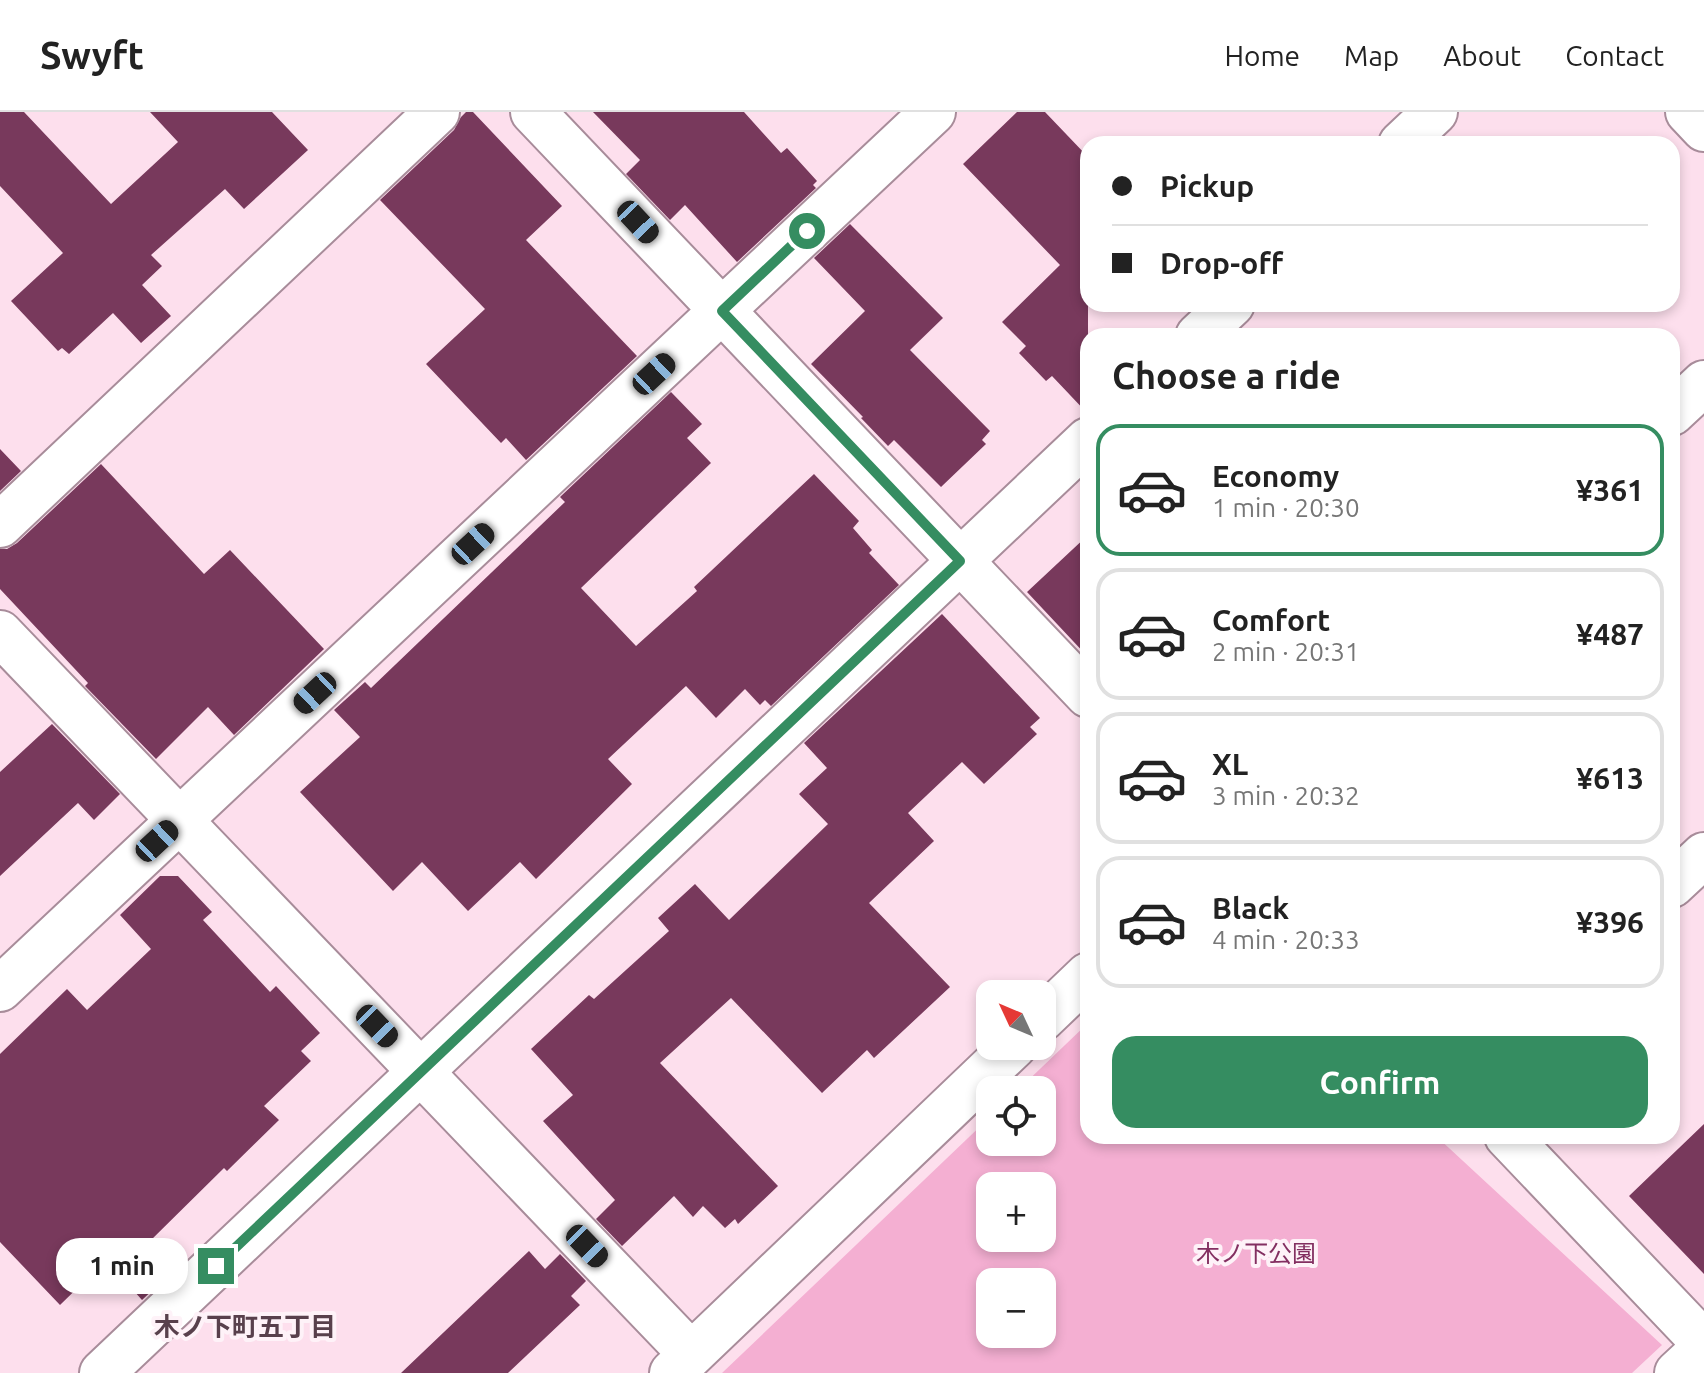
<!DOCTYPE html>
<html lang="en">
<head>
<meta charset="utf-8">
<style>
  body { margin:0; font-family:Ubuntu,"Noto Sans JP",sans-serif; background:#f6f6f6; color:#222; height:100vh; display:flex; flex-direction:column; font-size:30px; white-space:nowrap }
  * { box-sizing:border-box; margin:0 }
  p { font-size:26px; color:#767676 }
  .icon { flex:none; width:44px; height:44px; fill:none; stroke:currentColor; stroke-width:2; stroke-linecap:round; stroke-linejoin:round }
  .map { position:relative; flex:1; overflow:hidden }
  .side { position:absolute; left:1080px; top:216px; width:600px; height:816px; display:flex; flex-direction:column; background:#fff; border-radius:24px; box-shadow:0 4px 12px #0003 }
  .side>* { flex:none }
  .guide { position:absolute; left:1080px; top:24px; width:600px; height:176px; border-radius:24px; box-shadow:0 4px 12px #0003; display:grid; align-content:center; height:176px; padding:0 32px; background:#fff }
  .needle { width:52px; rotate:314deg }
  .fabs { position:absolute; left:976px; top:868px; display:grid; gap:16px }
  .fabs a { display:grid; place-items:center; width:80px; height:80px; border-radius:16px; background:#fff; box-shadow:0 4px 12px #0003; font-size:40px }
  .end { position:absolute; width:36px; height:36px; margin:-18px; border:10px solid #358d61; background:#fff; box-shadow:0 0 0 4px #fff }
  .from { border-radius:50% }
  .bubble { position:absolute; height:56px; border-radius:24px; background:#fff; box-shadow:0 4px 12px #0003; font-size:26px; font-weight:600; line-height:56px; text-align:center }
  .car { position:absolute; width:24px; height:48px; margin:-24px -12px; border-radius:10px; box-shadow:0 0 6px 2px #0007; background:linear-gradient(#222 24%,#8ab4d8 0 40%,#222 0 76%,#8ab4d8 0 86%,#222 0) }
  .guide b { display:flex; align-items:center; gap:28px; height:76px; font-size:30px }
  .guide b+b { border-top:2px solid #e0e0e0 }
  .guide i { width:20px; height:20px; background:#222 }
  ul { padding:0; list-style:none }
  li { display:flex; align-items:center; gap:24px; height:132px; margin:0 16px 12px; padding:0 16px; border:4px solid #e0e0e0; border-radius:24px }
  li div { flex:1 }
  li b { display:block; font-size:30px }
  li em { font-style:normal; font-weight:600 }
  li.on { border-color:#358d61 }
  li>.icon { width:72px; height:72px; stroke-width:1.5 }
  h2 { padding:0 32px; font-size:36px; line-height:96px }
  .cta { display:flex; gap:16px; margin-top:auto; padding:16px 32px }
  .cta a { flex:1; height:92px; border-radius:24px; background:#358d61; color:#fff; font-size:32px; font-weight:600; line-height:92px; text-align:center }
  header { display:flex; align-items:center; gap:48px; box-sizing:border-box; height:112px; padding:0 40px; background:#fff; border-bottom:2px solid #e0e0e0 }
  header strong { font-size:38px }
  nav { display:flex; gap:44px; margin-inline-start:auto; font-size:28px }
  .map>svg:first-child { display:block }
  .green { fill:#f4afd2; fill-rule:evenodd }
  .building { fill:#78395c }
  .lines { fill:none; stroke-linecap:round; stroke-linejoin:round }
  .minor-casing { stroke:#a88c9a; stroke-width:48 }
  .trunk-casing { stroke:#a88c9a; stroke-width:48 }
  .minor { stroke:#fff; stroke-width:44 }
  .trunk { stroke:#fff; stroke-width:44 }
  .route { stroke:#358d61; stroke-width:10 }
  .labels { text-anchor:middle; stroke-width:8; stroke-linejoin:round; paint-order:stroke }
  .park-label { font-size:24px; fill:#832f61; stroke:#fef2f8 }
  .neighbourhood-label { font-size:26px; font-weight:bold; fill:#58404c; stroke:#fef2f8 }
</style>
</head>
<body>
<header>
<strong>Swyft</strong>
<nav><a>Home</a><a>Map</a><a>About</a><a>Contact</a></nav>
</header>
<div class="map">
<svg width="1704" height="1261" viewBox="0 0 1704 1261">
  <rect width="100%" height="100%" fill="#fddfed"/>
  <path class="green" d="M 1088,911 L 1088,1024 L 1436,1024 L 1662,1233 L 1632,1261 L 722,1261 L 990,1005 L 990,1030 L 1042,1030 L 1042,978 L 1018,978 ZM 990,1074 L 1042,1074 L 1042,1126 L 990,1126 ZM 990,1170 L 1042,1170 L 1042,1222 L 990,1222 Z"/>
  <path class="building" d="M 0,0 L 24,0 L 111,92 L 178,30 L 150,0 L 272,0 L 308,38 L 244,97 L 225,77 L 151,143 L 162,154 L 142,173 L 171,204 L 141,231 L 113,201 L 69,242 L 62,236 L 58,239 L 11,189 L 63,141 L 0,74 Z
    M 466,0 L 473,0 L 562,94 L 526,128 L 637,244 L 526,348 L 506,326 L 501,331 L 426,252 L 485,197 L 380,88 L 454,18 L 461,5 Z
    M 593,0 L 744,0 L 781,41 L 787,36 L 817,69 L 813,73 L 816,76 L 737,150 L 685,93 L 670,108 L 626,62 L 640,48 Z
    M 1017,0 L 1045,0 L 1088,45 L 1088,302 L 1052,264 L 1046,269 L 1019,241 L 1026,234 L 1002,210 L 1060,153 L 963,52 Z
    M 850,112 L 943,206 L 910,238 L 990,319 L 982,328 L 986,332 L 941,375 L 894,328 L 888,334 L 861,306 L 863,305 L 811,252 L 865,199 L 814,146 Z
    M 671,280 L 702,312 L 687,326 L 711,351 L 581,476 L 636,534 L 697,479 L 694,475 L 814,362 L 859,409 L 853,416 L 872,438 L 869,441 L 899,473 L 771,594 L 765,588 L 760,593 L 745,577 L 716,606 L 686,574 L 608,647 L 632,672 L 536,767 L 520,750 L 468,799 L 422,750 L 393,779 L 300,680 L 360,625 L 334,598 L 365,570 L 371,576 L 565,390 L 560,385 Z
    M 0,337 L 21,359 L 0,379 Z
    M 101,352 L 204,462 L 230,438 L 324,537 L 234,623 L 208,595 L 156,647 L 85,574 L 88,571 L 0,477 L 0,437 L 7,437 L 17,431 Z
    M 1088,423 L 1088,545 L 1027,480 Z
    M 942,502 L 1040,606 L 1030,615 L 1037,622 L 984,672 L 962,650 L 908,701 L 934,729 L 869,791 L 950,875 L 874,946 L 867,938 L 822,981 L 731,886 L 660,951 L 778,1074 L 738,1112 L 735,1107 L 725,1116 L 703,1094 L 693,1105 L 674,1084 L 622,1134 L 596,1107 L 615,1088 L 543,1009 L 573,983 L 531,937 L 589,883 L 594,887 L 669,819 L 658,806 L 695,772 L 729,808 L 828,712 L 799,682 L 827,656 L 804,631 Z
    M 52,612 L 120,682 L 94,708 L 78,691 L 0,764 L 0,660 Z
    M 160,764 L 178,764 L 212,800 L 203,808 L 270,880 L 276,874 L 320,921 L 301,939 L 311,949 L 264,994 L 279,1008 L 227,1059 L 224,1056 L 148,1131 L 173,1159 L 142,1188 L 111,1153 L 104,1160 L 99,1155 L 60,1193 L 0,1130 L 0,942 L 67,877 L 87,898 L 151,837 L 120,803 Z
    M 1704,1012 L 1704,1162 L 1629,1084 Z
    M 529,1139 L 545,1157 L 560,1142 L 586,1169 L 571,1184 L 580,1193 L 508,1261 L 401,1261 Z"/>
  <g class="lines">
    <g class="minor-casing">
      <path id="minor" d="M 533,0 L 1088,583
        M 1401,32 L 1435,0
        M 1198,224 L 1232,192
        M 1672,301 L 1704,271
        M 0,413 L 437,0
        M 0,521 L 691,1242
        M 1672,773 L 1704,743
        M 0,877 L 933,0
        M 1042,907 L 1088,863
        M 1507,1024 L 1704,1231
        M 102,1261 L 1088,328
        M 672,1261 L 1014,934
        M 1677,1261 L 1704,1236"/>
    </g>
    <g class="trunk-casing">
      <path id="trunk" d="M 1688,0 L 1704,17"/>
    </g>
    <use href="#minor" class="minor"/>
    <use href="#trunk" class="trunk"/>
  </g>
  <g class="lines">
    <path class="route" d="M 216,1154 L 960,449 L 722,199 L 807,119"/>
  </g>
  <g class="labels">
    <g class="park-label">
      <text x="1256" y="1150">木ノ下公園</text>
    </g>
    <g class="neighbourhood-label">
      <text x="245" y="1224">木ノ下町五丁目</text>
    </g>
  </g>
</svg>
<div class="fabs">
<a><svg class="needle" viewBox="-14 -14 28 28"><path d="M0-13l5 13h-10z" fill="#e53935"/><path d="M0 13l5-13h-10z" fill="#767676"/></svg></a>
<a><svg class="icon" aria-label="locate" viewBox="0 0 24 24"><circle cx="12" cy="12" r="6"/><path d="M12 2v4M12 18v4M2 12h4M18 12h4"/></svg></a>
<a>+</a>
<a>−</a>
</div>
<i class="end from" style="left:807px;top:119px"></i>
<i class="end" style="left:216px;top:1154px"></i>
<div class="bubble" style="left:56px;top:1126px;width:132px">1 min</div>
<i class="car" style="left:638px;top:110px;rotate:137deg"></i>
<i class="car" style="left:654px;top:262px;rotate:47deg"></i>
<i class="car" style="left:473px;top:432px;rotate:47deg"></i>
<i class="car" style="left:315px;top:581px;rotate:227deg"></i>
<i class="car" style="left:157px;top:729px;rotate:47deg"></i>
<i class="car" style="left:377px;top:914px;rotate:136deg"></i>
<i class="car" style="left:587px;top:1134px;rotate:136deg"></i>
<div class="guide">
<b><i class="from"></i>Pickup</b>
<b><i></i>Drop-off</b>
</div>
<section class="side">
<h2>Choose a ride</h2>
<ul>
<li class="on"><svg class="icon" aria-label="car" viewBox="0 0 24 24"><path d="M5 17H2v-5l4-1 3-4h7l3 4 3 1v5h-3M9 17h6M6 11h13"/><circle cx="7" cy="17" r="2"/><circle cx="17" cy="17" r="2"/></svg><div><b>Economy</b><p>1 min · 20:30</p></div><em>¥361</em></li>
<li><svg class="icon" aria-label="car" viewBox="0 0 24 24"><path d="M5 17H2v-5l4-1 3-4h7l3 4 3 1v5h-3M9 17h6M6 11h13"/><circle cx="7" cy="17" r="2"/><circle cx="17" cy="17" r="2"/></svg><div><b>Comfort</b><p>2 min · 20:31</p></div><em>¥487</em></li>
<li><svg class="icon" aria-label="car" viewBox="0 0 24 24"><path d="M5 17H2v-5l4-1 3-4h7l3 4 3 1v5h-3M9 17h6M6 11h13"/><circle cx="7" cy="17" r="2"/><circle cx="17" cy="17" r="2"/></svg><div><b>XL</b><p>3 min · 20:32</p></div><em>¥613</em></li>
<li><svg class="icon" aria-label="car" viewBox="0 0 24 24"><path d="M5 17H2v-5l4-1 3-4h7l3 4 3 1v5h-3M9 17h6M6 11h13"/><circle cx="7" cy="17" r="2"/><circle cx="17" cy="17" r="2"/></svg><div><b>Black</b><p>4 min · 20:33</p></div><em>¥396</em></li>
</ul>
<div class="cta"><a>Confirm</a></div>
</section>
</div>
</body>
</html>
